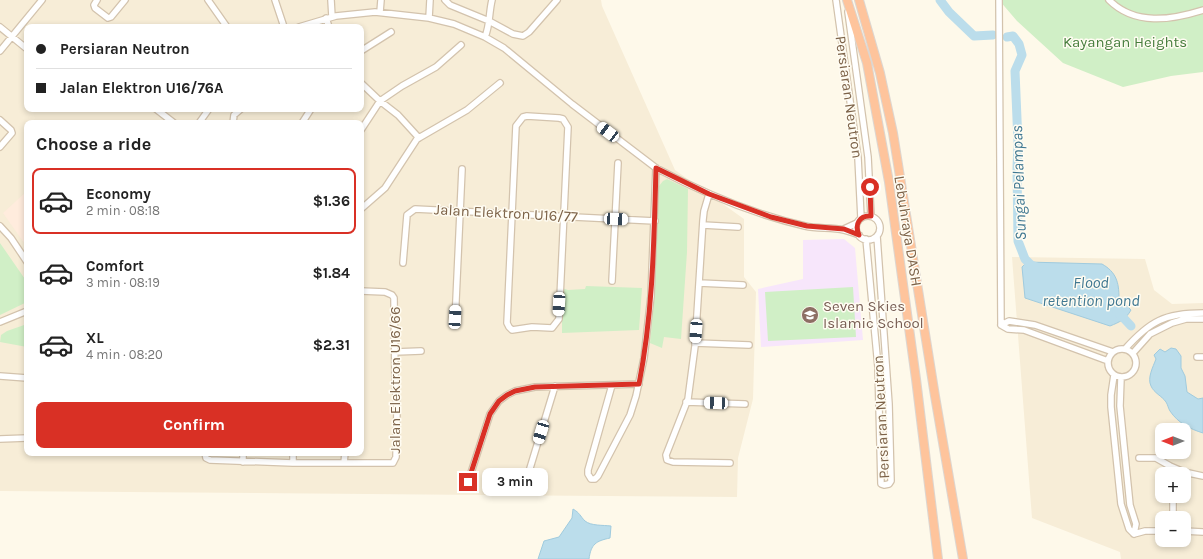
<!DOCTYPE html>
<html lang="en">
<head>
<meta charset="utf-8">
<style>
  body { margin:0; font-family:Karla,sans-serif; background:#f6f6f6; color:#222; height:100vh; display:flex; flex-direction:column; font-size:15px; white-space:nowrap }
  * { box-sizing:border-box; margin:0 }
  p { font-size:13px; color:#767676 }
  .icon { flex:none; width:22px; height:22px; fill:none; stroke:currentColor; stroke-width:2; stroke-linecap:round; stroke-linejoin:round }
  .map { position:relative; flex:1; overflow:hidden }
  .panel { position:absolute; left:24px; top:120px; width:340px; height:336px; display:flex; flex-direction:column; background:#fff; border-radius:8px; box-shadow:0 2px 6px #0003 }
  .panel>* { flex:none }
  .top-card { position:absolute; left:24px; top:24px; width:340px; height:88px; border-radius:8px; box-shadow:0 2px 6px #0003; display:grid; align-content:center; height:88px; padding:0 12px; background:#fff }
  .needle { width:26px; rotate:270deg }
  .tools { position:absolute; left:1155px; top:423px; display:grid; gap:8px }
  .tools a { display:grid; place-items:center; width:36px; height:36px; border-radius:8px; background:#fff; box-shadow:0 2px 6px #0003; font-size:20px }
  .end { position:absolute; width:18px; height:18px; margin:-9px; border:5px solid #d93025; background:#fff; box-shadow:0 0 0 2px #fff }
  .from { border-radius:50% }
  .bubble { position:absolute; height:28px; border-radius:8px; background:#fff; box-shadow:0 2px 6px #0003; font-size:13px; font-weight:700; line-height:28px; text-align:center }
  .car { position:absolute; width:12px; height:24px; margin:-12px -6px; border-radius:5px; box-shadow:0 0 3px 1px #0007; background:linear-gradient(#fff 24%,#345 0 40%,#fff 0 76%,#345 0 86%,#fff 0) }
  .top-card b { display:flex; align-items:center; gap:14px; height:38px; font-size:15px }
  .top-card b+b { border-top:1px solid #e0e0e0 }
  .top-card i { width:10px; height:10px; background:#222 }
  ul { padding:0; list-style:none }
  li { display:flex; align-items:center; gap:12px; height:66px; margin:0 8px 6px; padding:0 4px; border:2px solid transparent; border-radius:8px }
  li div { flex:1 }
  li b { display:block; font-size:15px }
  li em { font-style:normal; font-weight:700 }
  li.on { border-color:#d93025 }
  li>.icon { width:36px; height:36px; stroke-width:1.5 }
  h2 { padding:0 12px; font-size:18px; line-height:48px }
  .cta { display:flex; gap:8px; margin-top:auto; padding:8px 12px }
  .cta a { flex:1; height:46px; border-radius:8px; background:#d93025; color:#fff; font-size:16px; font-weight:700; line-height:46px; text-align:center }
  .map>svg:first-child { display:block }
  .residential { fill:#f7edd7; fill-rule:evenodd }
  .commercial { fill:#ffecdd }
  .education { fill:#f7e6fb }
  .green { fill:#d0efc6 }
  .water { fill:#bbddeb; stroke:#a0cbde }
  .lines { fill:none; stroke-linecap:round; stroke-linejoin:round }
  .river { stroke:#bbddeb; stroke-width:9 }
  .minor-casing { stroke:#d3c3ad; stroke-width:8 }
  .highway-casing { stroke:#ddd6d0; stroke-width:10 }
  .minor { stroke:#fff; stroke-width:5.5 }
  .highway { stroke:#fec49c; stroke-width:8 }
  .route { stroke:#d93025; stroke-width:5 }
  .labels { text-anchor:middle; stroke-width:3; stroke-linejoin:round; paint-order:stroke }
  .park-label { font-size:15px; fill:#477e3d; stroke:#fffcf2 }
  .street-label { font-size:15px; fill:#7d6349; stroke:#fffcf2 }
  .education-label { font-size:15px; fill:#785e54; stroke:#fffcf2; text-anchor:start }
  .water-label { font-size:16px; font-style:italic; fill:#407892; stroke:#fffcf2 }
</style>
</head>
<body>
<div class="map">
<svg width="1203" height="559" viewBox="0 0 1203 559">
  <rect width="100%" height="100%" fill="#fef9ea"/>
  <path class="residential" d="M 0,0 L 601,0 L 602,6 L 675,170 L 744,219 L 744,277 L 756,292 L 753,399 L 738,458 L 737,497 L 0,491 ZM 27,27 L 361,27 L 361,109 L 27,109 ZM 27,123 L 361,123 L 361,453 L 27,453 Z
    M 1012,257 L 1145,259 L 1154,290 L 1172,304 L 1203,303 L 1203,559 L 1121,559 L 1120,552 L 1032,518 ZM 1162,430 L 1184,430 L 1184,452 L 1162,452 ZM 1162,474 L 1184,474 L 1184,496 L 1162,496 ZM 1162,518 L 1184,518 L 1184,540 L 1162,540 Z"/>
  <path class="commercial" d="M 27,191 L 27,247 L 3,213 Z"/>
  <path class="education" d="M 844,239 L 855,248 L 863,340 L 761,347 L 758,289 L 803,279 L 803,240 Z"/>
  <path class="green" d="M 999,0 L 1203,0 L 1203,72 L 1171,76 L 1123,87 L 1063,63 L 1017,21 Z
    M 667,179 L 688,189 L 687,252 L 681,339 L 664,337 L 662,348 L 650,343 L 654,304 L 659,186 L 663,181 Z
    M 0,243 L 27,282 L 27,302 L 0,315 Z
    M 586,286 L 642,288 L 639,330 L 562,333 L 562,288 L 568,290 L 585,289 Z
    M 853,287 L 856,337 L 768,341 L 765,292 Z
    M 27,324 L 27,347 L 0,342 L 1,335 L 7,331 Z"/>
  <path class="water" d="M 1027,262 L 1102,264 C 1116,272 1119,282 1119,298 L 1131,310 C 1126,319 1120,322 1110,326 L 1025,298 L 1022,267 Z
    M 1171,348 L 1176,349 L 1181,356 L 1181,368 L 1185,376 L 1187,392 L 1198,399 L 1203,398 L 1203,433 C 1190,429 1178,423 1170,411 C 1168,408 1168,405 1166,402 C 1162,396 1154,393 1151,386 C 1147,378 1153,367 1156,359 L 1154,355 L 1160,349 L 1165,352 Z
    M 573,509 C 580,513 580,516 585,521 C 591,526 603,525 611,526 L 610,538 C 596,541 591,544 589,559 L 538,559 L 544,541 L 559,537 L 572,518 Z"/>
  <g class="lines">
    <path class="river" d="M 940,0 L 949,12 L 974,36 L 993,35
      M 1007,37 L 1013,36 L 1019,44 L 1022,55 L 1015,71 L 1018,143 L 1017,168 L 1018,241 L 1025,259 L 1031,265 L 1039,268
      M 1117,311 L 1131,326"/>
    <g class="minor-casing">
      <path id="minor" d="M 97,0 L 94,5 L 95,8 L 108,18 L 111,17 L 125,0
        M 208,0 L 227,27
        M 275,0 L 284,27
        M 331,0 L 332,17
        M 445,0 L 450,5 L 489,21 L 513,34 L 523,36 L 529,32 L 557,0
        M 836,0 L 858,158 L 861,218
        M 999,0 L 1001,325
        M 1109,0 C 1135,26 1171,20 1203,10
        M 380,12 L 381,0
        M 848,12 L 868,157 L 871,216
        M 326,18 L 329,27
        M 429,18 L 430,0
        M 0,27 L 27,49
        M 299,27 L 336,16 L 375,12 L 429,18 L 454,24 L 485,37 L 504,48 L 572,104 L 656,168 C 703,193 753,214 805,226 C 817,229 831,227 844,230 C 849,231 854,233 859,235
        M 485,37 C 490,25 489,12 492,0
        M 0,51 L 42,0
        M 361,51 L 391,32
        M 361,83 L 380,101 L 398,115 L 419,138
        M 156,109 L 174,123
        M 527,116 L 559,118 L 563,119 L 568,127 L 559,319 L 552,328 L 532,327 L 512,330 L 509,327 L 507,323 L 516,126 L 523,117 Z
        M 0,120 L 11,130 L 12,133 L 0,147
        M 199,123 L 209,109
        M 233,123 L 234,115 L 241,109
        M 302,123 L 311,109
        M 361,130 L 380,101 L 402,86 L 436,67 L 461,45
        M 709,194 L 704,211 L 703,220 L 695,346 L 688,399 L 666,455 L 667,460 L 673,462 L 730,463
        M 361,209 L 385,188 L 417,139 L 467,110 L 500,83
        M856 228a12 12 0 1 1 24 0a12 12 0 1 1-24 0Z
        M 703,225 L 738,227
        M 0,226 L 11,238 L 27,262
        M 844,229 L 857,223
        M 866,239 L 878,367 L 881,484 L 884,485 L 889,484 L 891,481 L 889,404 L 877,236
        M 403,263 L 407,215 L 415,209 L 655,221
        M 612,281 L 618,163
        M 699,283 L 743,285
        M 0,322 L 27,311
        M 455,322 L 462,169
        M 1001,325 L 1009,321 L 1035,325 L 1113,352
        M 1001,325 L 1008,329 L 1024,330 L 1108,361
        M 695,343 L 749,345
        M1108 363a14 14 0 1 1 28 0a14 14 0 1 1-28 0Z
        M 1125,349 C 1150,321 1165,313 1203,313
        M 395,352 L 421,351
        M 1133,353 L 1150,334 L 1172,323 L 1186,319 L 1203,319
        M 1197,357 L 1203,357
        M 1114,375 L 1111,395 L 1111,407 L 1121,504 L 1129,529 L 1134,534
        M 0,376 L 27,378
        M 1121,378 L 1120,406 L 1130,505 L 1136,524 L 1134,534
        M 612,385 L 588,470 L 588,474 L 591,479 L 595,479 L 598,476 L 630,415 L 636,396 L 644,358 L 651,296 L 656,168
        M 686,402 L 745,404
        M 0,439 L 27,438
        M 205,453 L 206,458 L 210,460 L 293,463 L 393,463 L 396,457 L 397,409 L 395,379 L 394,298 L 392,295 L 385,292 L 361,291
        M 1139,458 L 1156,458 L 1170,466 L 1184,472 L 1203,476
        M 243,462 L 243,453
        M 293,463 L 293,453
        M 344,463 L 345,453
        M 527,478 L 555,386
        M 468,482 L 490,414 L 499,401 L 507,395 L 515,391 L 535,387 L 639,384
        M 1173,496 L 1173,515
        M 1184,531 L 1203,532
        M 1134,534 L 1145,531 L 1162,531"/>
    </g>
    <g class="highway-casing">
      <path id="highway" d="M 847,0 L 867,63 L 889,182 L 916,379 L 938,559
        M 859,0 L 880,73 L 893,133 L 935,396 L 963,559"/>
    </g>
    <use href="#minor" class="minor"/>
    <use href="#highway" class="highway"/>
  </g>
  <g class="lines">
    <path class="route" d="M 468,482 L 490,414 L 499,401 L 507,395 L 515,391 L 535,387 L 639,384 C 653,313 654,240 656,168 L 709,194 L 771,217 L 807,226 L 844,229 L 859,235 C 854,224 860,215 871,216 L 870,187"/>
  </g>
  <defs>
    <g id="school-disc" transform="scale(0.9)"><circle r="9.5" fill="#8d6e63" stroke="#fffcf2"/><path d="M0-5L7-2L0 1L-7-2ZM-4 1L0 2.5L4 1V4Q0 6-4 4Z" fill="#fff"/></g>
  </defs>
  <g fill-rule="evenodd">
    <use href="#school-disc" x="810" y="315"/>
  </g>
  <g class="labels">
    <g class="park-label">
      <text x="1125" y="47">Kayangan Heights</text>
    </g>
    <g class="street-label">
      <text transform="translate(849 97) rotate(82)" y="5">Persiaran Neutron</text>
      <text transform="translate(506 213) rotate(3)" y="5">Jalan Elektron U16/77</text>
      <text transform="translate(908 231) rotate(81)" y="5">Lebuhraya DASH</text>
      <text transform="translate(395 380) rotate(-90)" y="5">Jalan Elektron U16/66</text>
      <text transform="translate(881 417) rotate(-93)" y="5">Persiaran Neutron</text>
    </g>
    <g class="education-label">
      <text x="823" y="311">Seven Skies<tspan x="823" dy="17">Islamic School</tspan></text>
    </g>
    <g class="water-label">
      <text transform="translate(1018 183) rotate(-92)" y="6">Sungai Pelampas</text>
      <text x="1091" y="288">Flood<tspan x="1091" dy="18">retention pond</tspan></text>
    </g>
  </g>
</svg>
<div class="tools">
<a><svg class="needle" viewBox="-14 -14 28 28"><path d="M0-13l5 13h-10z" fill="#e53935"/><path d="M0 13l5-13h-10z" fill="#767676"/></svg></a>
<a>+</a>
<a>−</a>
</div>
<i class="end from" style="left:870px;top:187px"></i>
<i class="end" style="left:468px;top:482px"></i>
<div class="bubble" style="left:482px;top:468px;width:66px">3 min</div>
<i class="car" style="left:608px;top:132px;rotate:307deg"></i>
<i class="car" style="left:616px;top:219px;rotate:93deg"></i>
<i class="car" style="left:559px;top:304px;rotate:183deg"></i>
<i class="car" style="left:455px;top:317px;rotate:3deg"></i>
<i class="car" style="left:696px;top:331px;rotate:184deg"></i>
<i class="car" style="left:716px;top:403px;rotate:272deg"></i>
<i class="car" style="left:541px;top:432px;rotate:197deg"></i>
<div class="top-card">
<b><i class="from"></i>Persiaran Neutron</b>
<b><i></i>Jalan Elektron U16/76A</b>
</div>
<section class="panel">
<h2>Choose a ride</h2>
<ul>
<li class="on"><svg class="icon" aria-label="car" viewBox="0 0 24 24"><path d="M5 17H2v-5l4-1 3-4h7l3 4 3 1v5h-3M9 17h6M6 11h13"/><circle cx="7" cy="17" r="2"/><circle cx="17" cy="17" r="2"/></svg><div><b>Economy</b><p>2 min · 08:18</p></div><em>$1.36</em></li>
<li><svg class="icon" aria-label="car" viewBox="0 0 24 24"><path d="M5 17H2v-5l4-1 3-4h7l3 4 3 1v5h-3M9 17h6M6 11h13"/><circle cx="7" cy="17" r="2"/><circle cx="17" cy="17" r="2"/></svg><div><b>Comfort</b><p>3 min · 08:19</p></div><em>$1.84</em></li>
<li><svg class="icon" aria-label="car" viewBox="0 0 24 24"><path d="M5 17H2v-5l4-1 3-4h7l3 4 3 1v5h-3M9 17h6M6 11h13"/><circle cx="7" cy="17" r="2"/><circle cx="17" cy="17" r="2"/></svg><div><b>XL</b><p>4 min · 08:20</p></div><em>$2.31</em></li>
</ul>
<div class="cta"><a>Confirm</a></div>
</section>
</div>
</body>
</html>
